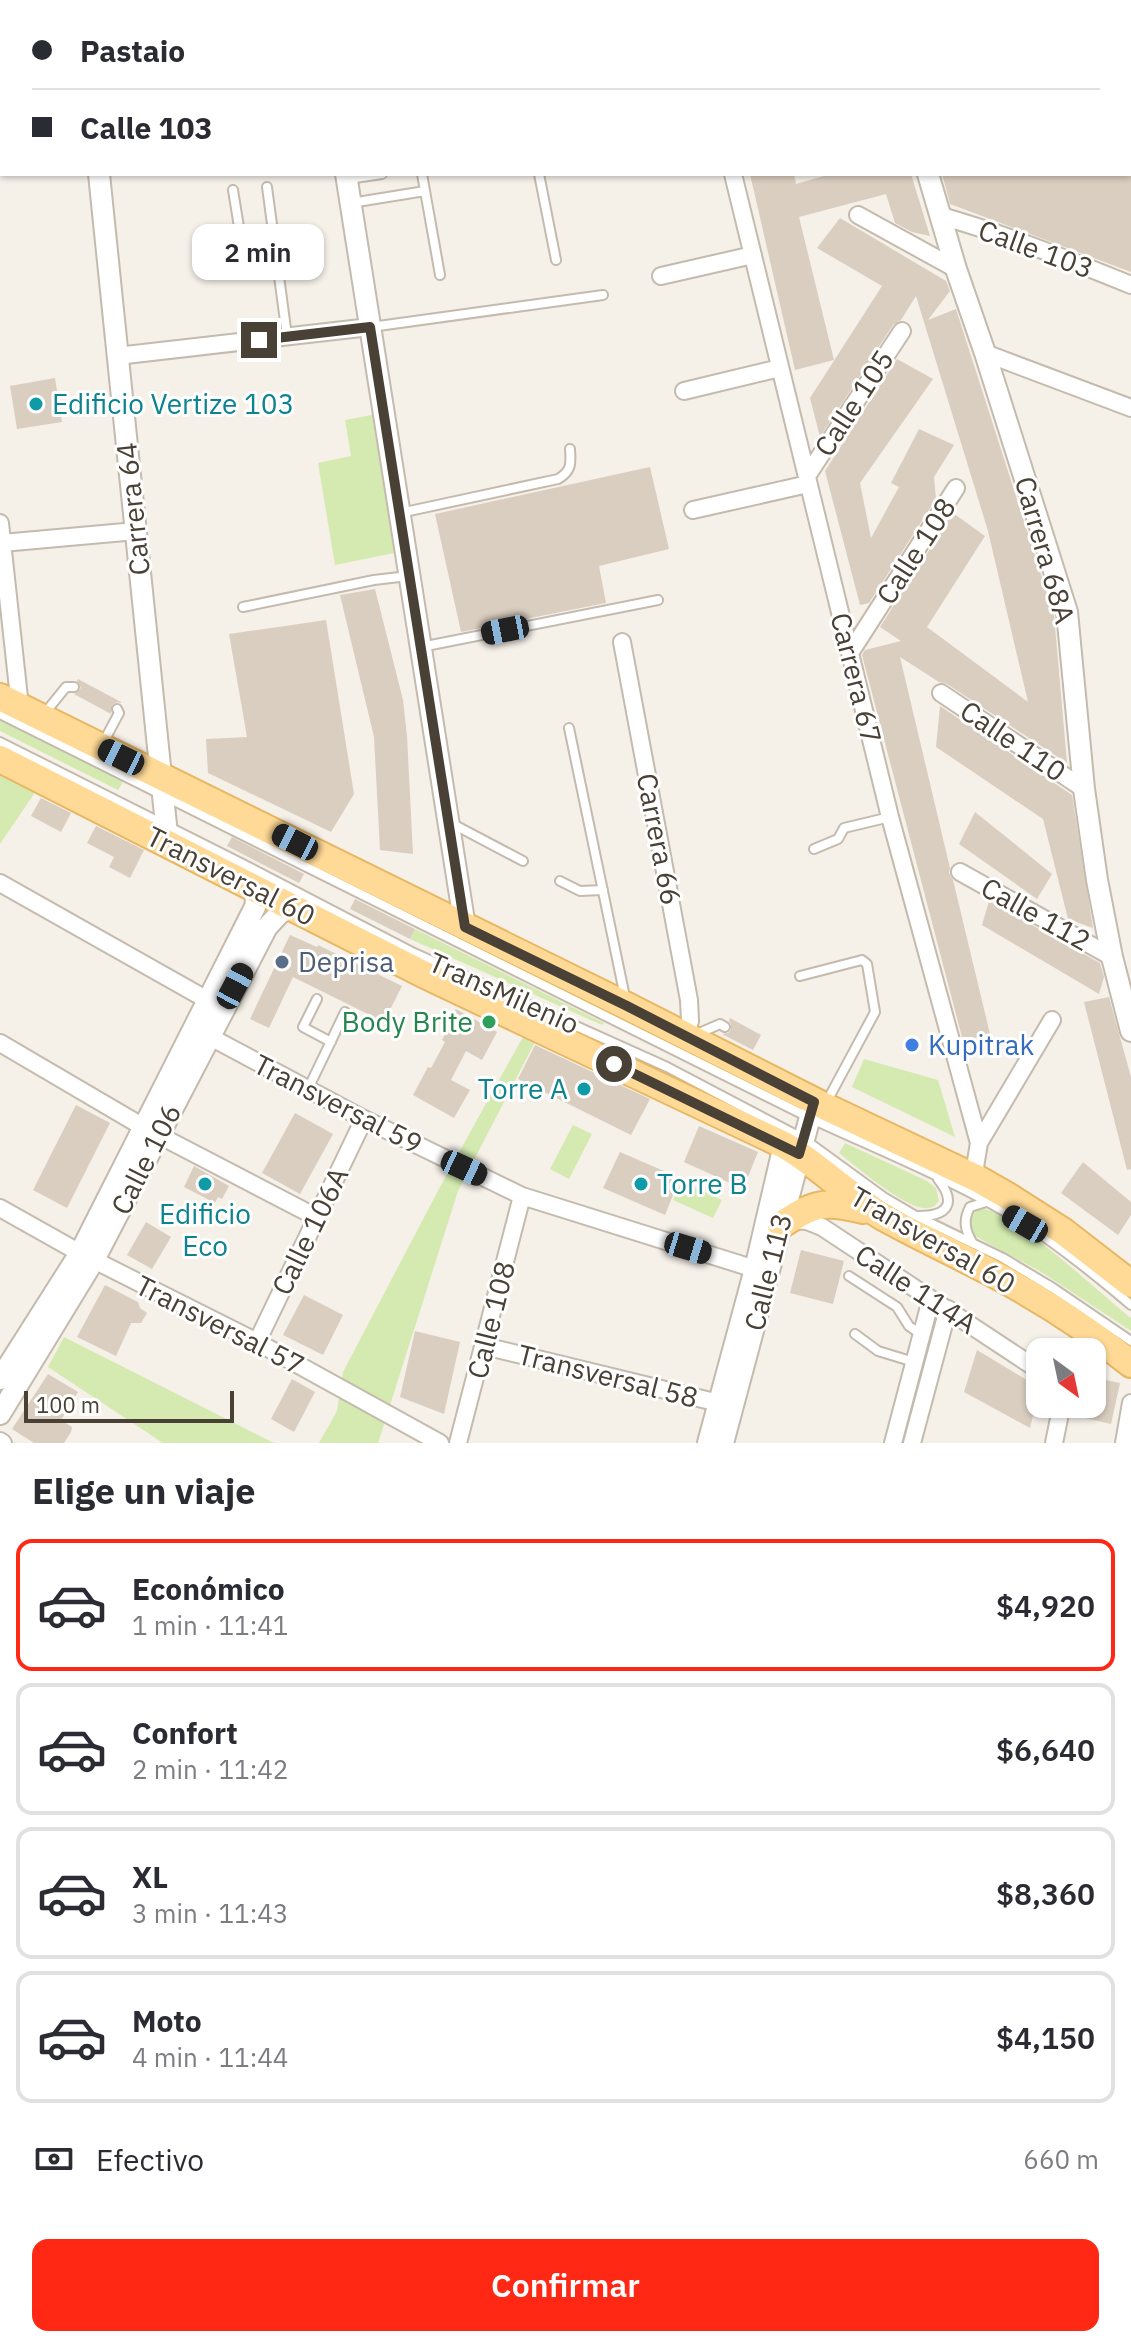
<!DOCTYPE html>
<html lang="es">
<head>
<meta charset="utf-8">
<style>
  body { margin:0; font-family:"IBM Plex Sans",sans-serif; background:#f7f7f7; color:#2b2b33; height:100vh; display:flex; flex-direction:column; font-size:30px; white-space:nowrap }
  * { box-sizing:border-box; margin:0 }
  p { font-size:26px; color:#7c7c81 }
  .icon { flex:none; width:44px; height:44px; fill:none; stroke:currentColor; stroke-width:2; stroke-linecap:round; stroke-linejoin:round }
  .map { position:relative; height:1443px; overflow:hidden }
  .sheet { display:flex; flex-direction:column; background:#fff; flex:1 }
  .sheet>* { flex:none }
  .banner { position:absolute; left:0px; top:0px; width:1132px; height:176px; box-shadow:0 2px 6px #0004; display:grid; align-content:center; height:176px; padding:0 32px; background:#fff }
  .needle { width:52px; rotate:147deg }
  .controls { position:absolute; left:1026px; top:1338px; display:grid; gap:16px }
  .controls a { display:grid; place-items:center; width:80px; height:80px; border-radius:16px; background:#fff; box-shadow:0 2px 6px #0004; font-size:40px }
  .scale { position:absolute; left:24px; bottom:20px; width:210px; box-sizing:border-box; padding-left:8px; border:4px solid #494036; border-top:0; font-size:22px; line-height:28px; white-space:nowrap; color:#494036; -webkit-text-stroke:6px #fff; paint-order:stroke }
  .end { position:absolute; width:36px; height:36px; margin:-18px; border:10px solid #494036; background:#fff; box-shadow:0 0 0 4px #fff }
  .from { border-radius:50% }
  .bubble { position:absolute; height:56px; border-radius:16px; background:#fff; box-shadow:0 2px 6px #0004; font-size:26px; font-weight:600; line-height:56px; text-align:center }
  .car { position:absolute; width:24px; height:48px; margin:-24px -12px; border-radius:10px; box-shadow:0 0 6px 2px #0007; background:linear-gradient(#222 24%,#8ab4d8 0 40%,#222 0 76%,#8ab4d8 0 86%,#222 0) }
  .banner b { display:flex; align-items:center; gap:28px; height:76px; font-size:30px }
  .banner b+b { border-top:2px solid #e1e1e2 }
  .banner i { width:20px; height:20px; background:#2b2b33 }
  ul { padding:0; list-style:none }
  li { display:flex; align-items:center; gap:24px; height:132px; margin:0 16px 12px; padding:0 16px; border:4px solid #e1e1e2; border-radius:16px }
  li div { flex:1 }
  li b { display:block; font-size:30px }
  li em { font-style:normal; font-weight:600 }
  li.active { border-color:#ff2815 }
  li>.icon { width:72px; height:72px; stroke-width:1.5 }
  h2 { padding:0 32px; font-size:36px; line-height:96px }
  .pay { display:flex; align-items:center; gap:20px; height:88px; padding:0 32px; font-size:30px }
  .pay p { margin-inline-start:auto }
  .cta { display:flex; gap:16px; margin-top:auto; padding:16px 32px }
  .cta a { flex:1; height:92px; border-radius:16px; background:#ff2815; color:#fff; font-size:32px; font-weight:600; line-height:92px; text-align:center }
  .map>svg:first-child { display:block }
  .green { fill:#d4eab0 }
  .building { fill:#dacec0 }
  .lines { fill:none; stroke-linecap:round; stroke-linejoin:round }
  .service-casing { stroke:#c4baad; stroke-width:12 }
  .minor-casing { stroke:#c4baad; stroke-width:20 }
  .tertiary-casing { stroke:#c4baad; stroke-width:24 }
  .primary-casing { stroke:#e8b763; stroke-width:30 }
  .service { stroke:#fff; stroke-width:8 }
  .minor { stroke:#fff; stroke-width:16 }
  .tertiary { stroke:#fff; stroke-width:20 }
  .primary { stroke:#ffda97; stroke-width:26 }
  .route { stroke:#494036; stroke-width:10 }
  .culture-dot { fill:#0f9aa8; stroke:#fff; stroke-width:3 }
  .service-dot { fill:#5c6f8a; stroke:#fff; stroke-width:3 }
  .leisure-dot { fill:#2e9e5b; stroke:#fff; stroke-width:3 }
  .shop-dot { fill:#3f7fe0; stroke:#fff; stroke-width:3 }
  .labels { text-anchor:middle; stroke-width:6; stroke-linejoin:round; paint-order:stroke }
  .street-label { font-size:28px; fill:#494036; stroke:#fff }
  .culture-label { font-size:28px; fill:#0d838f; stroke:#fff; text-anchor:start }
  .service-label { font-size:28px; fill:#4e5e75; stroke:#fff; text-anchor:start }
  .leisure-label { font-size:28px; fill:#27864d; stroke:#fff; text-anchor:end }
  .shop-label { font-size:28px; fill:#366cbe; stroke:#fff; text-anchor:start }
</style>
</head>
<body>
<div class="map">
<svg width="1131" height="1443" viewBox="0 0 1131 1443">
  <rect width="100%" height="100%" fill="#f5f0e8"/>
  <path class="green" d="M 372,415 L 394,553 L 335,565 L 318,463 L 351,456 L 345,420 Z
    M 0,720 L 124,780 L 118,790 L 0,731 Z
    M 0,772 L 36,791 L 0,844 Z
    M 415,929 L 604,1023 L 602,1025 L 410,939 Z
    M 524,1035 L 536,1040 L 458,1191 L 378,1443 L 319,1443 L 337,1411 L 343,1372 L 441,1185 Z
    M 864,1059 L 938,1080 L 955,1137 L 852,1087 Z
    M 573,1125 L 592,1134 L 569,1179 L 550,1169 Z
    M 845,1143 L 927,1181 L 936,1188 L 939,1201 C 935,1205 935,1207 929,1208 C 908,1212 856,1166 839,1153 Z
    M 682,1181 L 722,1200 L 713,1218 L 673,1200 Z
    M 984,1209 C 1017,1214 1100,1294 1131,1318 L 1131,1331 L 1043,1273 L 975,1236 L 969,1219 C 972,1211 977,1210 984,1209 Z
    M 64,1337 L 274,1443 L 163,1443 L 48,1367 Z"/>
  <path class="building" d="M 750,174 L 794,174 L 796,184 L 831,174 L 911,174 L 930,236 L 912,232 L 895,223 L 886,194 L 799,217 L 834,360 L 795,370 Z
    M 942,174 L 1131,174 L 1131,272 L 950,204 Z
    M 840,218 L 946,281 L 950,291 L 928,320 L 956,309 L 1054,615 L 1067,763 L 947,684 L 939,682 L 900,657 L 950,868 L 949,873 L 953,880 L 990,1034 L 963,1041 L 862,655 L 865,650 L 901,641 L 880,627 L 953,513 L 985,536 L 927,627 L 1028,702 L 988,531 L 916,296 L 901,320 L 893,325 L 820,437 L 810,398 L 882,286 L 817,248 Z
    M 897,359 L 933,379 L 860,483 L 871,538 L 899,487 L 891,483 L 919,429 L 954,445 L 934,477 L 936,499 L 869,603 L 860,605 L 825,471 Z
    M 55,378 L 62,422 L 17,429 L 10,386 Z
    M 650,467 L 669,549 L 599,566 L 606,603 L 461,632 L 435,514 Z
    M 375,589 L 403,700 L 407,736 L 413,854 L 380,850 L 374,737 L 340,595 Z
    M 326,620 L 354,794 L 331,832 L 208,773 L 206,739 L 247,737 L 229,634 Z
    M 78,679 L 121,702 L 121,703 L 117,702 L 112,705 L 111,714 L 74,694 L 81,688 L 77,681 Z
    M 940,706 L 1072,795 L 1093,928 L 1068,919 L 1043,819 L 936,747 Z
    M 41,798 L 71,813 L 61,832 L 31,816 Z
    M 975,812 L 1052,874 L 1037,899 L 959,844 Z
    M 96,826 L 144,850 L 130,878 L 109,867 L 114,857 L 87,843 Z
    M 232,837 L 304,874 L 299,883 L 227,846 Z
    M 355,899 L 415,929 L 410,939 L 350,909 Z
    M 989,901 L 1100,963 L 1104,977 L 1099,994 L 982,925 Z
    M 290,935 L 317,947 L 318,945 L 402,986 L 384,1022 L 293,977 L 269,1028 L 250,1019 Z
    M 1109,997 L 1131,1077 L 1131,1169 L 1127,1170 L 1084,1002 Z
    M 456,1009 L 497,1032 L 482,1060 L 466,1051 L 451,1080 L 470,1090 L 454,1118 L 413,1095 L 428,1067 L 431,1068 L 445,1042 L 442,1040 L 450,1025 L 447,1024 Z
    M 730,1018 L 761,1035 L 753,1050 L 722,1034 L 728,1033 L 731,1030 L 731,1024 L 729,1021 Z
    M 535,1045 L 650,1099 L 631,1135 L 518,1079 Z
    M 76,1105 L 110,1123 L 67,1208 L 33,1190 Z
    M 295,1113 L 333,1134 L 300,1194 L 262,1173 Z
    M 699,1126 L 758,1152 L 743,1189 L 684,1162 Z
    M 620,1152 L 680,1178 L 665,1215 L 603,1188 Z
    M 1083,1162 L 1131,1202 L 1131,1215 L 1118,1235 L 1061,1193 Z
    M 194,1166 L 229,1186 L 222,1199 L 218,1197 L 215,1203 L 184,1187 Z
    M 146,1222 L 171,1237 L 152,1269 L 127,1255 Z
    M 801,1250 L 844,1261 L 833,1304 L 790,1293 Z
    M 105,1285 L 138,1302 L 140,1308 L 147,1313 L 141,1323 L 131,1323 L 116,1356 L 77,1337 Z
    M 304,1295 L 343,1315 L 323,1355 L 283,1335 Z
    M 415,1331 L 460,1342 L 444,1414 L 400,1397 Z
    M 977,1350 L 1040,1388 L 1030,1428 L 964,1392 Z
    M 48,1374 L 78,1392 L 61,1420 L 72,1427 L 71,1432 L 64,1443 L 34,1443 L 12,1429 Z
    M 1092,1377 L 1120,1383 L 1111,1424 L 1072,1415 L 1075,1404 L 1092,1404 Z
    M 292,1379 L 315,1392 L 294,1432 L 271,1419 Z"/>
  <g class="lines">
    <g class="service-casing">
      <path id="service" d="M 422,174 L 440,275
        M 539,174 L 556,260
        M 348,179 L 382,174
        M 267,187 L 287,336
        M 233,190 L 244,258 L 251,263 L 277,258
        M 351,203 L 425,191
        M 371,327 L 603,295
        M 400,513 L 558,479 C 572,471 571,463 570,449
        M 243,607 L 374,580 L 408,576
        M 421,647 L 658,600
        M 0,714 L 810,1118 C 881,1151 957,1181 1024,1223 C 1061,1247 1097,1276 1131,1305
        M 44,714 L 66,687 L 74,687
        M 569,728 L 625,997
        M 0,742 L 239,862 L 414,953 L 667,1067 L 804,1139 L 885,1198 L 914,1215 L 1003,1258 L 1053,1288 L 1131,1341
        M 103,743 L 119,713 L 117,709
        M 449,822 L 523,861
        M 814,849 L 838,839 L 844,828 L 890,817
        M 560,881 L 580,891 L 603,890
        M 800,976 L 862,960 L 867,964 L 875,1012 L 826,1103
        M 317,999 L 303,1027 L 331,1042
        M 697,1034 L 720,1024 L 725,1027
        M 308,1089 L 345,1012
        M 919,1216 C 948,1216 957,1203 938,1179
        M 972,1242 C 965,1230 963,1220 970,1207 L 986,1202
        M 849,1276 L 897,1307 L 909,1326 L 922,1335
        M 855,1334 L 878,1351 L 914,1362"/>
    </g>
    <g class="minor-casing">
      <path id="minor" d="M 692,0 L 693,2
        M 1130,152 L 1131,153
        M 733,174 L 890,817 L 979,1143 L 975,1167 L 978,1179
        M 858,215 L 956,269
        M 941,216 C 1005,234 1069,260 1131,285
        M 661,276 L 753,255
        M 985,353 L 1131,408
        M 117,356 L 370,327
        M 684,391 L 780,368
        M 807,476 L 902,331
        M 693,510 L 808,484
        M 0,523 L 20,707
        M 2,543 L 136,531
        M 622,642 L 689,1000 L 690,1021 L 686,1036
        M 850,653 L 956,488
        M 941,693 L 1084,789
        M 960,872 L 1112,957
        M 0,883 L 218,1006
        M 199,1031 L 364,1119 L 522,1196 L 755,1269
        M 0,1043 L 145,1128 L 316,1217
        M 979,1143 L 1052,1020
        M 0,1208 L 80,1253 L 257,1342 L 440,1443
        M 790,1220 L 807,1221 L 822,1227 L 1040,1371
        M 257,1342 L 364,1119
        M 484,1346 L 727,1405
        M 0,1441 L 3,1443
        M 458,1443 L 522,1196
        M 893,1443 L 931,1299
        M 912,1443 L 948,1309
        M 1054,1443 L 1062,1404
        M 1124,1443 L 1131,1403"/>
    </g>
    <g class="tertiary-casing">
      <path id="tertiary" d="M 319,0 L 319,2
        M 879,0 L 879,2
        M 99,174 L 168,844
        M 346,174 L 465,927
        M 928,174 L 956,269 L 985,353 L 1067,612 L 1084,789 L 1097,880 L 1112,957 L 1131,1031
        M 0,1379 L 80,1253 L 255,907 L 256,901 L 254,887
        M 0,1414 L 94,1260 L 267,927 L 280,913 L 292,907
        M 708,1443 L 755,1269 L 784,1145
        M 723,1443 L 814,1102"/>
    </g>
    <g class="primary-casing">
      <path id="primary" d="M 66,2 L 69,0
        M 96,2 L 97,0
        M 182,2 L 185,0
        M 0,39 L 2,38
        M 0,107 L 2,106
        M 0,697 L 627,1006 L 824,1106 L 978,1179 L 1006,1195 L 1064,1232 L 1131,1284
        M 0,759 L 423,974 L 784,1145 C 819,1165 848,1196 883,1217 C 919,1237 956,1254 992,1273 C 1041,1299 1088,1329 1131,1364
        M 781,1225 C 814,1203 824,1200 863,1210"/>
    </g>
    <use href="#service" class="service"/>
    <use href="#minor" class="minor"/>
    <use href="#tertiary" class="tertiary"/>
    <use href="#primary" class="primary"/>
  </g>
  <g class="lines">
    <path class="route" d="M 259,340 L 370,327 L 465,927 L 627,1006 L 814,1102 L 799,1154 L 614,1064"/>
  </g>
  <g class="culture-dot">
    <circle cx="36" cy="404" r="8"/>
    <circle cx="584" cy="1089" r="8"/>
    <circle cx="205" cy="1184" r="8"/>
    <circle cx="641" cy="1184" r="8"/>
  </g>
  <circle class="service-dot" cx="282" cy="962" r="8"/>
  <circle class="leisure-dot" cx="489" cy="1022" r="8"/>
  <circle class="shop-dot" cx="912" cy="1045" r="8"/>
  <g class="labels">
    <g class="street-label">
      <text transform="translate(1036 249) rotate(20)" y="10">Calle 103</text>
      <text transform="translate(854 403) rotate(-57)" y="10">Calle 105</text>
      <text transform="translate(133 509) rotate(-96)" y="10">Carrera 64</text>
      <text transform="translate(1045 550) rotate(74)" y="10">Carrera 68A</text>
      <text transform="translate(916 551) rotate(-57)" y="10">Calle 108</text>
      <text transform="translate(856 678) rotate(76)" y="10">Carrera 67</text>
      <text transform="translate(1013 741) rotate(34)" y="10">Calle 110</text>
      <text transform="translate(659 839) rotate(79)" y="10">Carrera 66</text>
      <text transform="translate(231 876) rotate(27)" y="10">Transversal 60</text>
      <text transform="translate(1036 914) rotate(29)" y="10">Calle 112</text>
      <text transform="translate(504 993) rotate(24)" y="10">TransMilenio</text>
      <text transform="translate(338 1104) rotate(27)" y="10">Transversal 59</text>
      <text transform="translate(146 1159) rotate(-63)" y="10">Calle 106</text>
      <text transform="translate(310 1231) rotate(-64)" y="10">Calle 106A</text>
      <text transform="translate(933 1240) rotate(30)" y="10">Transversal 60</text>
      <text transform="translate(768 1272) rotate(-76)" y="10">Calle 113</text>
      <text transform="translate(916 1289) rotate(33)" y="10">Calle 114A</text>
      <text transform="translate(491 1320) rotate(-76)" y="10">Calle 108</text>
      <text transform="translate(220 1325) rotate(27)" y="10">Transversal 57</text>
      <text transform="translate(608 1376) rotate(14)" y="10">Transversal 58</text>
    </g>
    <g class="culture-label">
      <text x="52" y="414">Edificio Vertize 103</text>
      <text x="568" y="1099" text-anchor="end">Torre A</text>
      <text x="657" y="1194">Torre B</text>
      <text x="205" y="1224" text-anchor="middle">Edificio<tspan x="205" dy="32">Eco</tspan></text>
    </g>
    <g class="service-label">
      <text x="298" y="972">Deprisa</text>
    </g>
    <g class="leisure-label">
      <text x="473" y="1032">Body Brite</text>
    </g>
    <g class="shop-label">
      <text x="928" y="1055">Kupitrak</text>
    </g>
  </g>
</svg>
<div class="controls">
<a><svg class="needle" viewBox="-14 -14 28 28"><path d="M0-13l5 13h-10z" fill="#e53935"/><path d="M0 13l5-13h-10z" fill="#7c7c81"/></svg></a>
</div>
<div class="scale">100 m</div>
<i class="end from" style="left:614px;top:1064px"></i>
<i class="end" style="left:259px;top:340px"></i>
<div class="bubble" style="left:192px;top:224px;width:132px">2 min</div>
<i class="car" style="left:505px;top:630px;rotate:259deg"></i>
<i class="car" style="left:121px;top:757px;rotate:296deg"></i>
<i class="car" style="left:295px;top:842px;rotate:297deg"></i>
<i class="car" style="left:235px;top:986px;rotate:28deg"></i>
<i class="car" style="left:464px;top:1168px;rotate:115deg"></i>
<i class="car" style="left:1025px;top:1224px;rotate:300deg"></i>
<i class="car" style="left:688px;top:1248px;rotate:107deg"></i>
<div class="banner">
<b><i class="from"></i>Pastaio</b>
<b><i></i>Calle 103</b>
</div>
</div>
<section class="sheet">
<h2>Elige un viaje</h2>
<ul>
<li class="active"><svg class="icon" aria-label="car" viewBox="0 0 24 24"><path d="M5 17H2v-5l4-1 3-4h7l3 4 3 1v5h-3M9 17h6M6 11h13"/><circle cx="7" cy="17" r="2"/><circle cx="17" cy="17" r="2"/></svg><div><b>Económico</b><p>1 min · 11:41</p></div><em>$4,920</em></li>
<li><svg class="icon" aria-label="car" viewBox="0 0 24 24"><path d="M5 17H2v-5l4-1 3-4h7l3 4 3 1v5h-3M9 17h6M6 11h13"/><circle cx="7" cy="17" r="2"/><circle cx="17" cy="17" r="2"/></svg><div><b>Confort</b><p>2 min · 11:42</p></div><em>$6,640</em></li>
<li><svg class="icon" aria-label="car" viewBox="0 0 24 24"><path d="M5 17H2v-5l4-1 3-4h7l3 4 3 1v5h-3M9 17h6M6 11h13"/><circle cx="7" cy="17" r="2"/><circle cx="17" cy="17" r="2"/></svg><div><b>XL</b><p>3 min · 11:43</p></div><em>$8,360</em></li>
<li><svg class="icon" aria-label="car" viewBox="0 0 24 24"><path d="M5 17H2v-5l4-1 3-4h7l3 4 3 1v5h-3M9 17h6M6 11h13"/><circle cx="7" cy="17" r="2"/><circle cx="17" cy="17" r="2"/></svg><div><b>Moto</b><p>4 min · 11:44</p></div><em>$4,150</em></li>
</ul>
<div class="pay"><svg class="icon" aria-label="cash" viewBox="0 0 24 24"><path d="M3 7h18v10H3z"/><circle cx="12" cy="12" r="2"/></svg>Efectivo<p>660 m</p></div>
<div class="cta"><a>Confirmar</a></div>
</section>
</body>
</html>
